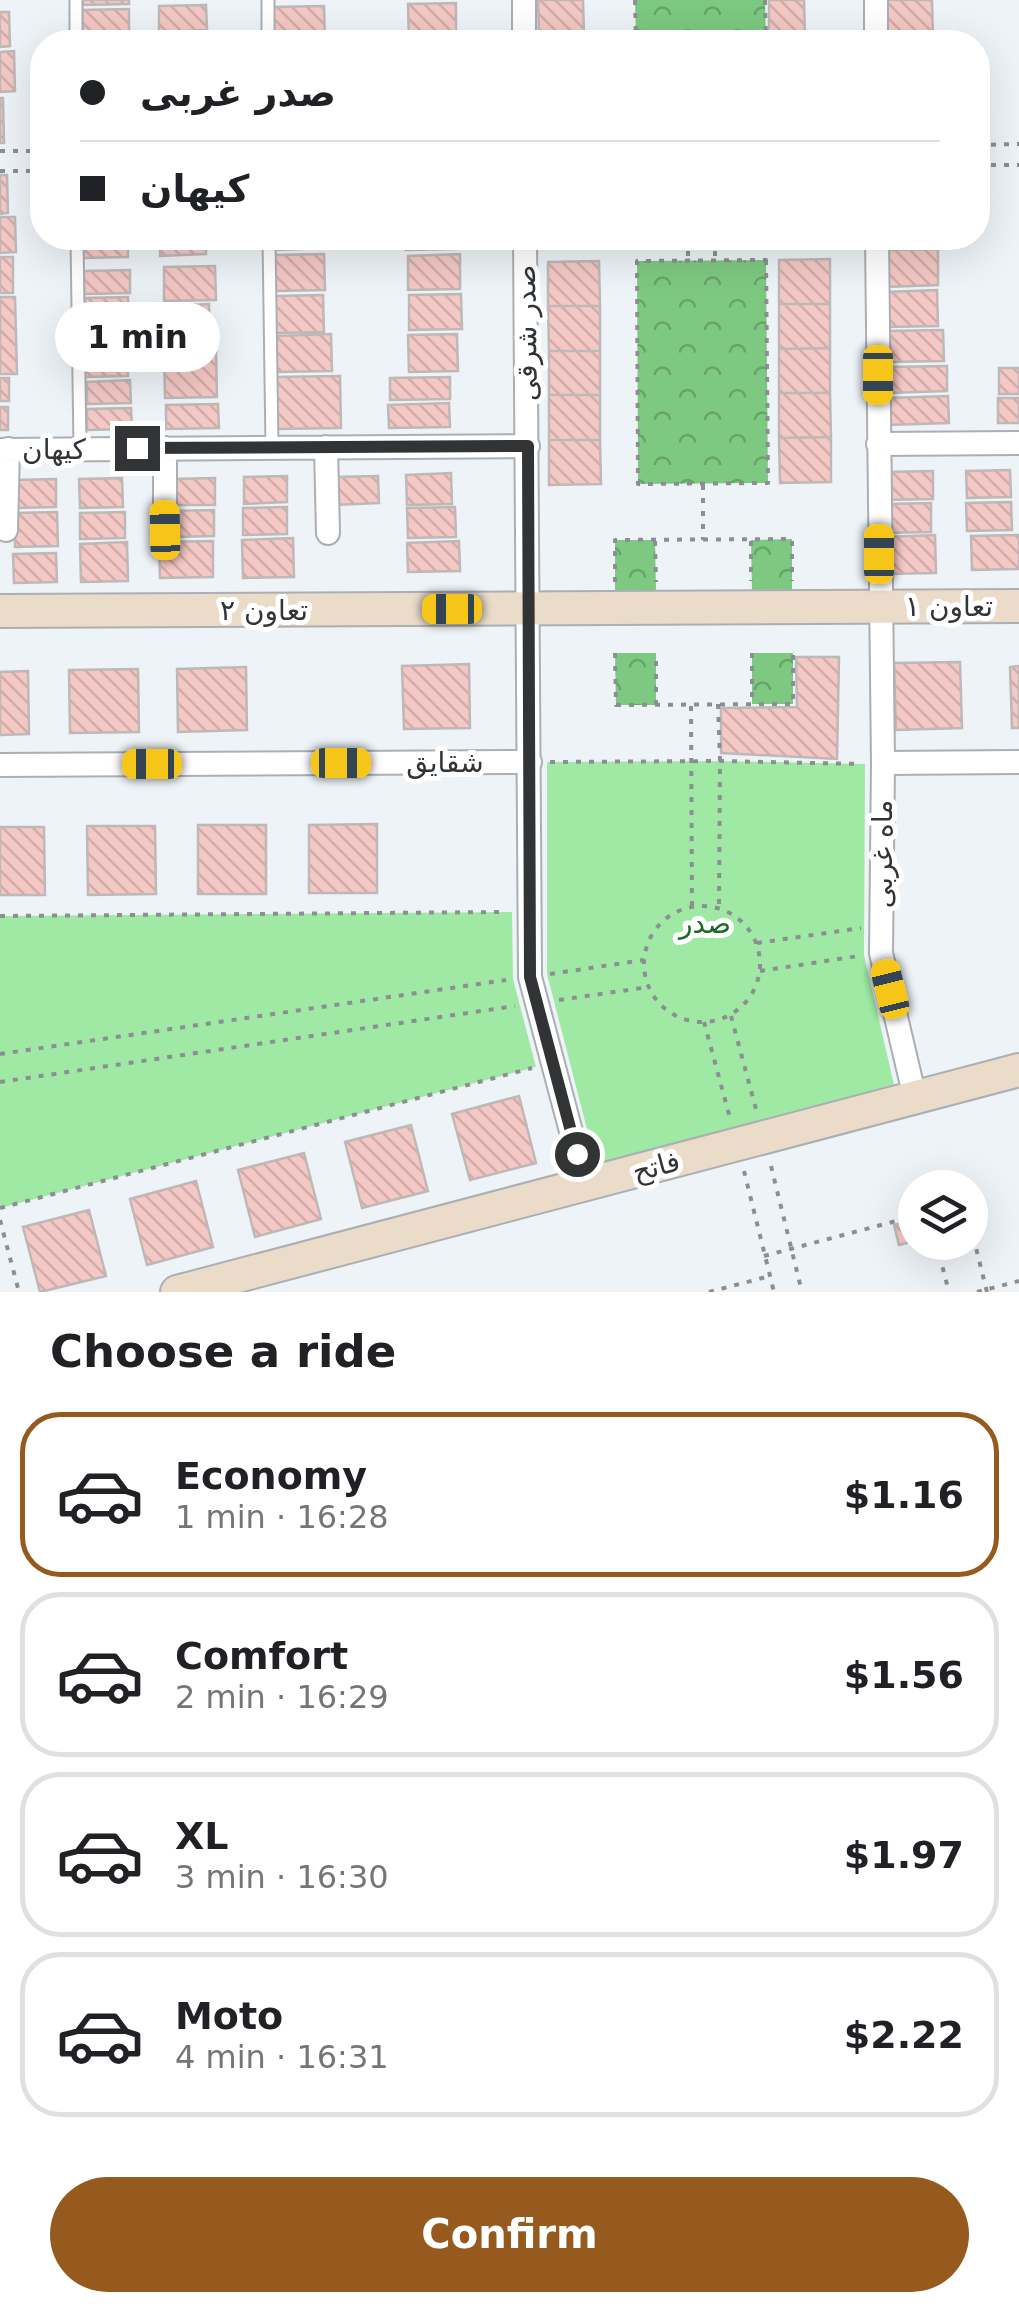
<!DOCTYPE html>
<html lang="en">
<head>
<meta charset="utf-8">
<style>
  body { margin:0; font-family:"DejaVu Sans","Noto Naskh Arabic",sans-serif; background:#f6f6f6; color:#202124; height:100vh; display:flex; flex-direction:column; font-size:38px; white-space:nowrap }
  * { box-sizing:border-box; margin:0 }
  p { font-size:32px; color:#757577 }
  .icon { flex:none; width:55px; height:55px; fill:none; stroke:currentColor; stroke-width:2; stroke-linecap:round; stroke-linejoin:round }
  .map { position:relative; height:1292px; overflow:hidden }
  .panel { display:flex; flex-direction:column; background:#fff; flex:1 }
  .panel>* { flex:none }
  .banner { position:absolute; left:30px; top:30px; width:960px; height:220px; border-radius:40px; box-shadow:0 10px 40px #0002; display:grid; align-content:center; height:220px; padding:0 50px; background:#fff }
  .fabs { position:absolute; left:898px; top:1170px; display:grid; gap:20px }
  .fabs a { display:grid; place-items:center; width:90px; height:90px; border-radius:50%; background:#fff; box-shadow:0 10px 40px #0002; font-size:50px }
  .end { position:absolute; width:45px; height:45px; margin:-22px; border:12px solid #313335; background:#fff; box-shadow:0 0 0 5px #fff }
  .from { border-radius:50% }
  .bubble { position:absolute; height:70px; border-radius:35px; background:#fff; box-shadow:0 10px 40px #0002; font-size:32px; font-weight:600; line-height:70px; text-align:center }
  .car { position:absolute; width:30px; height:60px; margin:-30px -15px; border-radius:12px; box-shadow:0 0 8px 2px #0007; background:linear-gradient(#f5c518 24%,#345 0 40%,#f5c518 0 76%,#345 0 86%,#f5c518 0) }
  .banner b { display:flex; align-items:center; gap:35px; height:95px; font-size:38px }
  .banner b+b { border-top:2px solid #e0e0e0 }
  .banner i { width:25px; height:25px; background:#202124 }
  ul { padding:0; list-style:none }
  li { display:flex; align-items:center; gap:30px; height:165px; margin:0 20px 15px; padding:0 30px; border:5px solid #e0e0e0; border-radius:40px }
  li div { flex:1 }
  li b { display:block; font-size:38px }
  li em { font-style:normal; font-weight:600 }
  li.on { border-color:#975a1e }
  li>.icon { width:90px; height:90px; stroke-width:1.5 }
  h2 { padding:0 50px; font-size:45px; line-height:120px }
  .button { display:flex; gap:20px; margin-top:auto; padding:20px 50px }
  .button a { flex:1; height:115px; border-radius:60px; background:#975a1e; color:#fff; font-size:40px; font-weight:600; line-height:115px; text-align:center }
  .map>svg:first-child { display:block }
  .green { fill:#a0e9a4 }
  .forest { fill:url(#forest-crowns) }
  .building { fill:url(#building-back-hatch); stroke:#beb8b7; stroke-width:2.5 }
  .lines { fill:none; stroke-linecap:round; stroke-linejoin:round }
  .lane-casing { stroke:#abafb3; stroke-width:15 }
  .street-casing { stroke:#abafb3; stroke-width:26 }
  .secondary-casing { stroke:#abafb3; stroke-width:36 }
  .path { stroke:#8c8f92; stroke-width:4; stroke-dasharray:5 8; stroke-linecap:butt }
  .lane { stroke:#fff; stroke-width:11 }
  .street { stroke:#fff; stroke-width:22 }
  .secondary { stroke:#ebdcca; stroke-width:32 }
  .route { stroke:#313335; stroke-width:12 }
  .labels { text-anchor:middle; stroke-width:10; stroke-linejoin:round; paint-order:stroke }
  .street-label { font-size:28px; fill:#313335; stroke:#fff }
  .park-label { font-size:28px; fill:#1a6926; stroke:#fff }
</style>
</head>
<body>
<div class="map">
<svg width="1019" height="1292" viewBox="0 0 1019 1292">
  <defs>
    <pattern id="forest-crowns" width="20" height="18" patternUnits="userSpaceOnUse" patternTransform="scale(2.5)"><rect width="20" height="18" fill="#7dc981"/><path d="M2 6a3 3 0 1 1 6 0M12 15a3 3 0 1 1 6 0" fill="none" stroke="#67a46a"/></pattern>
    <pattern id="building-back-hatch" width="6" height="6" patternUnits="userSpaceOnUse" patternTransform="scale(2.5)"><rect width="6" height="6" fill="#f4c8c4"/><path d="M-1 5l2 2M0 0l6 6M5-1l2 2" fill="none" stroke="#d2aca9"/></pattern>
  </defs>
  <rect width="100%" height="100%" fill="#eef3f7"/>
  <path class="green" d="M 720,761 L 865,764 L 864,955 L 895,1089 L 597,1168 L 547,974 L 547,762 Z
    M 512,912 L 513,979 L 536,1067 L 0,1208 L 0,916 Z"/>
  <path class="forest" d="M 635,0 L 765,0 L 766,42 L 636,42 Z
    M 766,260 L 768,483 L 638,484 L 637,261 Z
    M 792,539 L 792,591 L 752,591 L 751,540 Z
    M 615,540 L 655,540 L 656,591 L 615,592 Z
    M 615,653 L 656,653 L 656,705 L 616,705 Z
    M 752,653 L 793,653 L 793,704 L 752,704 Z"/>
  <path class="building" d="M 83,0 L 129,0 L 129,4 L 83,5 Z
    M 538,0 L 583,0 L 584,35 L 539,36 Z
    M 769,0 L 804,0 L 805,35 L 769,36 Z
    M 884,0 L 932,0 L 933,39 L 885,40 Z
    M 456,3 L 456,41 L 409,42 L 408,4 Z
    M 206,5 L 207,30 L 159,32 L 159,6 Z
    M 324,6 L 325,41 L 274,42 L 273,7 Z
    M 129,9 L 129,33 L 83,34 L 82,10 Z
    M 0,12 L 9,12 L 10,46 L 0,47 Z
    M 14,51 L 15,91 L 0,92 L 0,52 Z
    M 0,98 L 3,98 L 4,143 L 0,143 Z
    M 0,175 L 7,175 L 8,213 L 0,214 Z
    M 0,217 L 15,217 L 16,252 L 0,253 Z
    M 84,238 L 128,238 L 128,257 L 84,258 Z
    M 160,238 L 206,238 L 206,254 L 160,256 Z
    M 275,238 L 323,238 L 323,248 L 276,250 Z
    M 406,238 L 456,238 L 456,249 L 406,250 Z
    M 555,238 L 608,238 L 608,240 L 555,241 Z
    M 886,238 L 936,238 L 936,245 L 886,246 Z
    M 938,249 L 938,285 L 886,287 L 885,250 Z
    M 324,254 L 325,290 L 275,291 L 274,255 Z
    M 460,254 L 460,289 L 408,290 L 408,256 Z
    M 0,257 L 13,257 L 13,293 L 0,293 Z
    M 830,259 L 830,304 L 779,304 L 779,260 Z
    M 599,261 L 600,306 L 548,306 L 548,262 Z
    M 215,266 L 216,300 L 164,301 L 164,267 Z
    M 130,270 L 130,293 L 84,294 L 84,271 Z
    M 937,290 L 938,326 L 887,327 L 887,292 Z
    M 461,294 L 462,329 L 409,330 L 409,295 Z
    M 323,295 L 324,332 L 276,333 L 275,296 Z
    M 0,297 L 15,297 L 17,374 L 0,374 Z
    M 128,297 L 129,320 L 86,321 L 85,298 Z
    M 209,304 L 210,347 L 167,349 L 166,306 Z
    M 779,304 L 830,304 L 830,348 L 779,349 Z
    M 548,306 L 600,306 L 600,351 L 549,351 Z
    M 128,325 L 129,348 L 85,349 L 85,326 Z
    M 943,330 L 944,361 L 888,362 L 887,331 Z
    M 331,334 L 332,371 L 276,372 L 275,336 Z
    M 457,334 L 458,371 L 409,372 L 408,335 Z
    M 830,348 L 830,393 L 779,393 L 779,349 Z
    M 216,349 L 217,397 L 165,398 L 164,350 Z
    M 549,351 L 600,351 L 600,395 L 549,395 Z
    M 127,353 L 128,376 L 85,377 L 85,354 Z
    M 947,366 L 947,391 L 888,393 L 887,367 Z
    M 999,368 L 1019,368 L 1019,394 L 999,394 Z
    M 340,376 L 341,428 L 276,429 L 275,377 Z
    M 450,377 L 450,399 L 390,400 L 390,378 Z
    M 0,378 L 9,378 L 9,401 L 0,401 Z
    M 130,380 L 131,403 L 87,404 L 87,382 Z
    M 779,393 L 830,393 L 831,437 L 779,438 Z
    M 549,395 L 600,395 L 600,440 L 549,440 Z
    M 948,396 L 949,423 L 888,425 L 887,398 Z
    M 998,398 L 1019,398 L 1019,423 L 998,423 Z
    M 449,403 L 450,427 L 389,428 L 388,405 Z
    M 218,404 L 219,428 L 166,429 L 166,405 Z
    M 0,407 L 8,407 L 8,430 L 0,430 Z
    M 131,408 L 132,429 L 87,430 L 87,409 Z
    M 831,437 L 831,482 L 780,483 L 779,438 Z
    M 549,440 L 600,440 L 601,484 L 549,485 Z
    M 1010,470 L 1011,497 L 967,498 L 966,471 Z
    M 933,471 L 933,499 L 885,500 L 884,472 Z
    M 451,473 L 452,504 L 407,505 L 406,475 Z
    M 287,476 L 287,502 L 244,504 L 244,477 Z
    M 378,476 L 379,503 L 335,505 L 334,477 Z
    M 122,478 L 123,507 L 80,508 L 79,479 Z
    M 215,478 L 215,505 L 170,505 L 170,479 Z
    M 56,479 L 56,507 L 15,508 L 14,480 Z
    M 1011,502 L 1012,530 L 967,531 L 966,503 Z
    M 931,503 L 931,532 L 887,533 L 887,504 Z
    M 287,507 L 287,534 L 243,535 L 243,508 Z
    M 455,507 L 456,537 L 408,538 L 407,508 Z
    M 214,510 L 214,536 L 170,537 L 169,511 Z
    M 57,512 L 58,546 L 15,547 L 15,513 Z
    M 125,512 L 125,538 L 80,539 L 80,513 Z
    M 935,535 L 936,573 L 884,574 L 884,537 Z
    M 1019,535 L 1019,569 L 972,570 L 971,536 Z
    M 293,538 L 294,577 L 243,578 L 242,540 Z
    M 213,541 L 213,577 L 160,578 L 159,542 Z
    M 459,541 L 460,571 L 408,572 L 407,543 Z
    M 127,542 L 128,581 L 81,582 L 80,544 Z
    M 56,553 L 57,582 L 14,583 L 13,554 Z
    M 796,657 L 839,657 L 837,759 L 721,753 L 721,708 L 797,707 Z
    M 960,662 L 962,728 L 896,730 L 894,663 Z
    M 469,664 L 470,728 L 404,729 L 402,666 Z
    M 1019,666 L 1019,728 L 1012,728 L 1010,667 Z
    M 246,667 L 247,730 L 178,732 L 177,669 Z
    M 138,669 L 139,732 L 70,733 L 69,670 Z
    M 28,671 L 29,734 L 0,735 L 0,672 Z
    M 377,824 L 377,893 L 309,893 L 309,825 Z
    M 198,825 L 266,825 L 266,894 L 198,894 Z
    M 87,826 L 155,826 L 156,894 L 88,895 Z
    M 0,827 L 44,827 L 45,895 L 0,895 Z
    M 519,1096 L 536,1163 L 470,1180 L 452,1114 Z
    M 411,1125 L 428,1191 L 362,1208 L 345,1142 Z
    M 304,1153 L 321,1219 L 255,1237 L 238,1170 Z
    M 196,1181 L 213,1247 L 147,1265 L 130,1199 Z
    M 89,1210 L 106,1276 L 40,1292 L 23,1227 Z
    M 915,1220 L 915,1241 L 899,1245 L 894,1225 Z"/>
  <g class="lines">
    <g class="lane-casing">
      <path id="lane" d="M 76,0 L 76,42
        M 268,0 L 268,42
        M 77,238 L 80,449
        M 269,238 L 272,447"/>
    </g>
    <g class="street-casing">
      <path id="street" d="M 524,0 L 524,42
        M 876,0 L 876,42
        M 525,238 L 530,977 L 585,1184
        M 877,238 L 883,763 L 881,953 L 915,1098
        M 878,444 L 1019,443
        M 326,447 L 328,533
        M 165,448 L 165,530
        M 0,450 L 528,446
        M 6,530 L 8,449
        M 883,763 L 1019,762
        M 0,765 L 530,762"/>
    </g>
    <g class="secondary-casing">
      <path id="secondary" d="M 0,611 L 1019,606
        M 177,1292 L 1019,1070"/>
    </g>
    <path class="path" d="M 635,0 L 636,42
      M 765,0 L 766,42
      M 978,145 L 1019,144
      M 0,151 L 42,151
      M 978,165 L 1019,165
      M 0,171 L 42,171
      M 688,238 L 688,261
      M 715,238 L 715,261
      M 766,260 L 768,483 L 638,484 L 637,261 Z
      M 703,485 L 703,540
      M 655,541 L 656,582
      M 751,541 L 751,581
      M 615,582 L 615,540 L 792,539 L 792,581
      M 615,653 L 616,705 L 793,704 L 793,653
      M 752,653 L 752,704
      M 718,704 L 720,761 L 719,908
      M 656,705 L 656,653
      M 691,706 L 692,907
      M 550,762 L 720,761 L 861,764
      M644 964a58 58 0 1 1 116 0a58 58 0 1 1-116 0Z
      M 0,916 L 505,912
      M 757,943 L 861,928
      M 760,971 L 859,956
      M 550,974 L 644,960
      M 559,1000 L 649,987
      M 731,1016 L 757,1113
      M 704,1022 L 730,1118
      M 0,1054 L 506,980
      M 0,1082 L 515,1006
      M 771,1166 L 802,1292
      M 744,1171 L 774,1292
      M 0,1208 L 532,1068
      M 0,1220 L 19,1292
      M 970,1224 L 987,1292
      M 936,1242 L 949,1292
      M 764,1256 L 915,1216
      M 709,1292 L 770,1276
      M 977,1292 L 1019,1281"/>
    <use href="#lane" class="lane"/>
    <use href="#street" class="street"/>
    <use href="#secondary" class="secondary"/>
  </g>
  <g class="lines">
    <path class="route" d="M 137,448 L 528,446 L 530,977 L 577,1154"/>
  </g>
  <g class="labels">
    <g class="street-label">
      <text transform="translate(526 333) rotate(-91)" y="10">صدر شرقی</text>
      <text x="54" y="459">کیهان</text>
      <text x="949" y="616">تعاون ۱</text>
      <text x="264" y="620">تعاون ۲</text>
      <text x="445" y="772">شقایق</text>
      <text transform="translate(882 854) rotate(-90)" y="10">ماه غربی</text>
      <text transform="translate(656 1166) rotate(-15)" y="10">فاتح</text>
    </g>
    <g class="park-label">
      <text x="705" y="933">صدر</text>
    </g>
  </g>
</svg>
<div class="fabs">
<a><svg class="icon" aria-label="layers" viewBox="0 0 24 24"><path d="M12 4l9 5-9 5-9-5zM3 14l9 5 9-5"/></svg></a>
</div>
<i class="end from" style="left:577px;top:1154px"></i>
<i class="end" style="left:137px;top:448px"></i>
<div class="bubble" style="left:55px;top:302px;width:165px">1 min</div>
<i class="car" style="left:878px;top:375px;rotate:180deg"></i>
<i class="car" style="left:165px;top:530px;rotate:359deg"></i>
<i class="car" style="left:879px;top:554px;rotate:0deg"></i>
<i class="car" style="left:452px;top:609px;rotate:270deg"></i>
<i class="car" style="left:341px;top:763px;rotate:90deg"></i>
<i class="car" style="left:152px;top:764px;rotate:270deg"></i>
<i class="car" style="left:890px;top:989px;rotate:346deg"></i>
<div class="banner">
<b><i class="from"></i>صدر غربی</b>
<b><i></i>کیهان</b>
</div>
</div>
<section class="panel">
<h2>Choose a ride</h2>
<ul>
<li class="on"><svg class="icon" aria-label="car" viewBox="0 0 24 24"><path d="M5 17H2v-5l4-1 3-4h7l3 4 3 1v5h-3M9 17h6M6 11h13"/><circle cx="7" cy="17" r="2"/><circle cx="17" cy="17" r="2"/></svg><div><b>Economy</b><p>1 min · 16:28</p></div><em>$1.16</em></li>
<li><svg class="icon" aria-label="car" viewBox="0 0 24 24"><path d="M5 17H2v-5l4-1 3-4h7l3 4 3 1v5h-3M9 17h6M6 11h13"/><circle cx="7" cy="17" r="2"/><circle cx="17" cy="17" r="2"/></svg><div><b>Comfort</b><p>2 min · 16:29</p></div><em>$1.56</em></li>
<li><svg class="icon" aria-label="car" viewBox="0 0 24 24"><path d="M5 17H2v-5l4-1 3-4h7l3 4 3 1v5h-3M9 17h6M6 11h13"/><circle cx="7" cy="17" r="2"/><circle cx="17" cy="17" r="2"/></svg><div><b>XL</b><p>3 min · 16:30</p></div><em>$1.97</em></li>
<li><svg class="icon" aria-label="car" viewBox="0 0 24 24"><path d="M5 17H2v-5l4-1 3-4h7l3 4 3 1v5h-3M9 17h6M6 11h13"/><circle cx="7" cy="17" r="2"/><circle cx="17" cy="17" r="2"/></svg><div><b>Moto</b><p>4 min · 16:31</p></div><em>$2.22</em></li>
</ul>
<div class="button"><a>Confirm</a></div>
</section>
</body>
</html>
